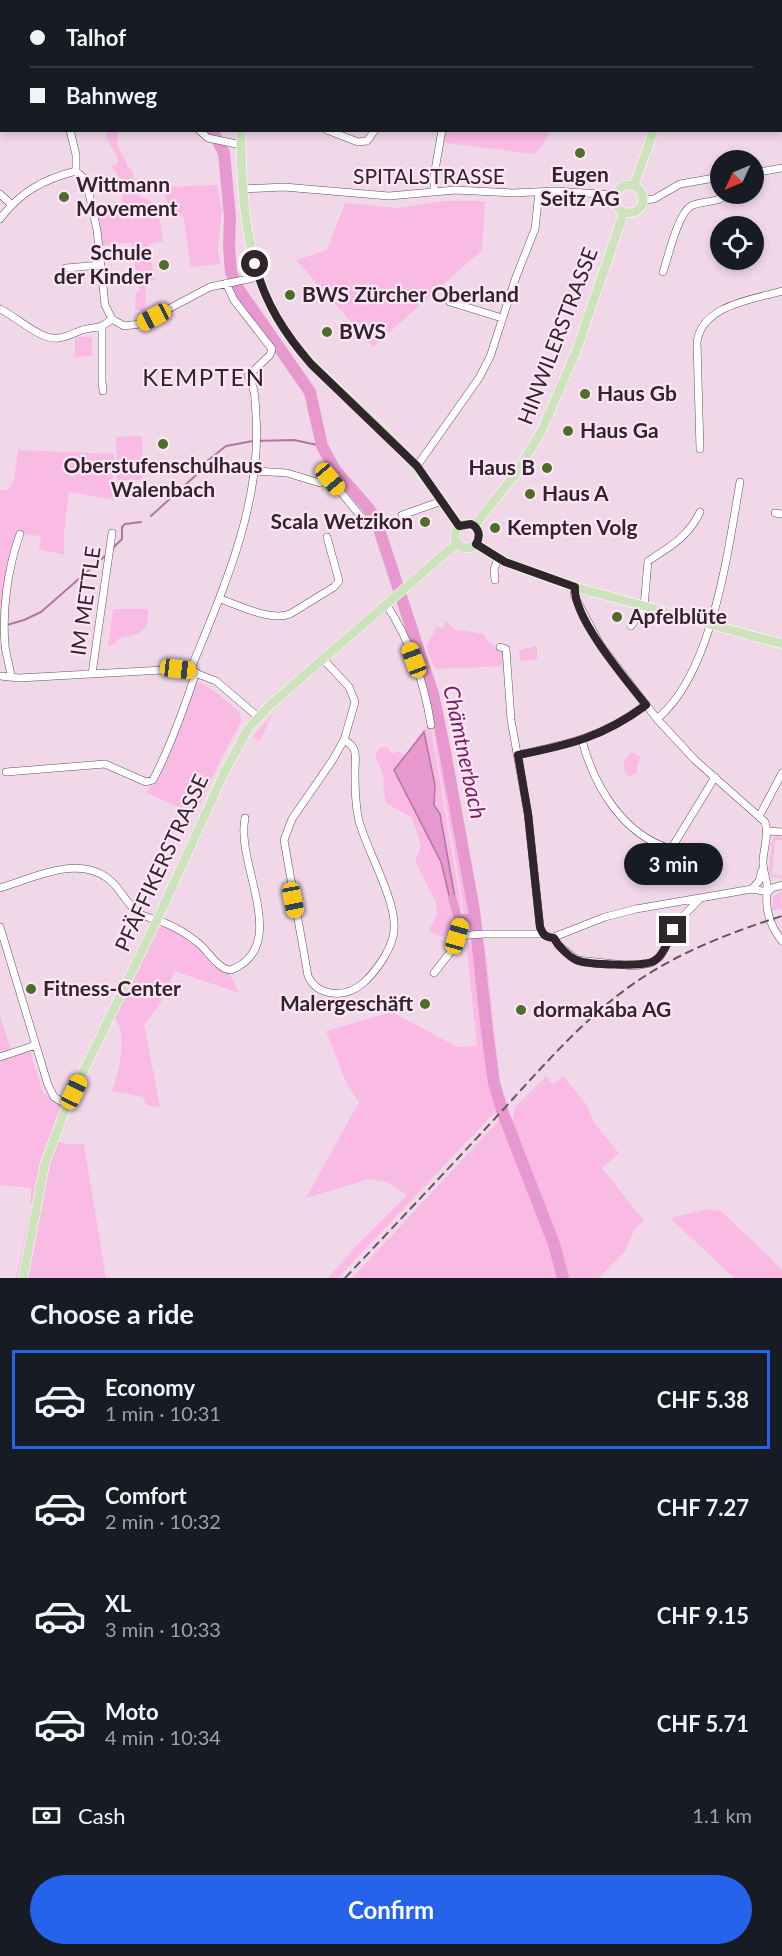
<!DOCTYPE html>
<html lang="en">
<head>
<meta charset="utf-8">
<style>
  body { margin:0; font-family:Lato,sans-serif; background:#20242c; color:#f1f3f6; height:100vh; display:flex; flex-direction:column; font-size:22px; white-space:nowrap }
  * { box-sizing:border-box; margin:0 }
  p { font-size:20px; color:#9ea1a6 }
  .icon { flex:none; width:33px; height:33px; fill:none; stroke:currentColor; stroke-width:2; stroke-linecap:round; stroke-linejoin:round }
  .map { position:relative; height:1278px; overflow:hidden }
  .drawer { display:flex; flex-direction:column; background:#171b24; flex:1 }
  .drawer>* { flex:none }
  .guide { position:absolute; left:0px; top:0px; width:783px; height:132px; box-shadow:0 3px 9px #0003; display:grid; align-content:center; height:132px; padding:0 30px; background:#171b24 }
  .needle { width:39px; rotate:226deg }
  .tools { position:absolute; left:710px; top:150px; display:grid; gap:12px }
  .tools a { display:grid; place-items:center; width:54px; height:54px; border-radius:50%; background:#171b24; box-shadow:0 3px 9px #0003; font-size:30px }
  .end { position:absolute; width:27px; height:27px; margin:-14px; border:8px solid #2f252b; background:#fff; box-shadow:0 0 0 3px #fff }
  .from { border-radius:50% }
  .bubble { position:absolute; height:42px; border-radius:21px; background:#171b24; box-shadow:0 3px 9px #0003; font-size:20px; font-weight:700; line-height:42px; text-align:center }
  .car { position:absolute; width:18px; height:36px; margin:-18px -9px; border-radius:8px; box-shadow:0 0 4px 2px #0007; background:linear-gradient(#f5c518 24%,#345 0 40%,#f5c518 0 76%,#345 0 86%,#f5c518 0) }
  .guide b { display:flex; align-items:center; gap:21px; height:57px; font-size:22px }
  .guide b+b { border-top:2px solid #363941 }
  .guide i { width:15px; height:15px; background:#f1f3f6 }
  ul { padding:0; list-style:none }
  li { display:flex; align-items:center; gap:18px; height:99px; margin:0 12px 9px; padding:0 18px; border:3px solid transparent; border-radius:0px }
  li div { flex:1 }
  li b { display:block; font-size:22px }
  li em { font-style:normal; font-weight:700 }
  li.on { border-color:#2563eb }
  li>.icon { width:54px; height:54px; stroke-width:1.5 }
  h2 { padding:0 30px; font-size:27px; line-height:72px }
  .pay { display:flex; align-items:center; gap:15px; height:66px; padding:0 30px; font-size:22px }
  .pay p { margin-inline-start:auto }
  .button { display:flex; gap:12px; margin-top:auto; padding:12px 30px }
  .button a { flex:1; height:69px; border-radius:36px; background:#2563eb; color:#fff; font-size:24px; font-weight:700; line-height:69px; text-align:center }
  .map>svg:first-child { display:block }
  .green { fill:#f9bbe4 }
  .water { fill:#e799cf; stroke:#b0769e; stroke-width:1.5 }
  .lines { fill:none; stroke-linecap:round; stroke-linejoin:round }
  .stream { stroke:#b0769e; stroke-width:2 }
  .canal { stroke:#e799cf; stroke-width:8 }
  .river { stroke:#e799cf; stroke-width:12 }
  .minor-casing { stroke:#65505e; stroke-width:8 }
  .major-casing { stroke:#fff; stroke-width:10 }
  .minor { stroke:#fff; stroke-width:7 }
  .major { stroke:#cee2bd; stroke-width:9 }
  .rail { stroke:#64565f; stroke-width:2; stroke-dasharray:9 4.5; stroke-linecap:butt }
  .route { stroke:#2f252b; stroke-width:8 }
  .poi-dot { fill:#4c6f28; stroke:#fee5f5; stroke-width:2 }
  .labels { text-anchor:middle; stroke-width:4.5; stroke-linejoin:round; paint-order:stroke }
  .poi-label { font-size:21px; font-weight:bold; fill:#2f252b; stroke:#fee5f5; text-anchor:start }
  .street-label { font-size:21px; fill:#2f252b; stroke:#fee5f5 }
  .water-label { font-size:22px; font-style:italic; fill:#771e62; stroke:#fee5f5 }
  .quarter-label { font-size:24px; letter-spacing:1.5px; fill:#2f252b; stroke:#fee5f5 }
</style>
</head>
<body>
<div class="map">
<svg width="782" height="1278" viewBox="0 0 782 1278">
  <rect width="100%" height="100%" fill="#f1d8e8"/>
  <path class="green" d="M 504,0 L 646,0 L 503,2 Z
    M 108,131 L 118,131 L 117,145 L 126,161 L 127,166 L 133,171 L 133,178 L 137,181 L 139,196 L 157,204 L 161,209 L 160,222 L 163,241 L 148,245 L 155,280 L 145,282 C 147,292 144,301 146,311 L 143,312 L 135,309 L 136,293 L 140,290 L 138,280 L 134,277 L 136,272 L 132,245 L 130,243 L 99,246 L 94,217 L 127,209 L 123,201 L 120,179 L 111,166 L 118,163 C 118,152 109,146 106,136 Z
    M 442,131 L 549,131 L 547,138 L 535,154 L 439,142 Z
    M 217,185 L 222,209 L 218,247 L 220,264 L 191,267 L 183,215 L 170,217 L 165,193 L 159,192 L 158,187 Z
    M 443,201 L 485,201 L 482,250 L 373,347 L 296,260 L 327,250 L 345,203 L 399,208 Z
    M 80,337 L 92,337 L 92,356 L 75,357 L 75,338 Z
    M 142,436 L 143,480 L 117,480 L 116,437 Z
    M 18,450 L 114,454 C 114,472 111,481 114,500 L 69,492 L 64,532 L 64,555 L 39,549 L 41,536 L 20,534 L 14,551 L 5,622 L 0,621 L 0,490 L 8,490 L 14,480 Z
    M 113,609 L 148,609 C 149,636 139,632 116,640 L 116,643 L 108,646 Z
    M 446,621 L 454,629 L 484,634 C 488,646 495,646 506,649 L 507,666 L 435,669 L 426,647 L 437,626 L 443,629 Z
    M 537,646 L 537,660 L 520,661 L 519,650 Z
    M 201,682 L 222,697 L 240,713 L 241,722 L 222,757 L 195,815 L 147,793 L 192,685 Z
    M 272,714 L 260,741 L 253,737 Z
    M 428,725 L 431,728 L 461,905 L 462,921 L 455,920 C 449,936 444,942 429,930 L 437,915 L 436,903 L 415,861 L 421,846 L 412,818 L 386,803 L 383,786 L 384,778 L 375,754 L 380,748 L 387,747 L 392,754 L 397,751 L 405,755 C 414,745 418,734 428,725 Z
    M 439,727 L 444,746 L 474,910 L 476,929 L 469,930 L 465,927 L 462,898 L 434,735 Z
    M 632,752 L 641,757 L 637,766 L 637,773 L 629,777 L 624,769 L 624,761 Z
    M 776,836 L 782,837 L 782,840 L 775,840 L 772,874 L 782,876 L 782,879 L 771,876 L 769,870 L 772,840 Z
    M 781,891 L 782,909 L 772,910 L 773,897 Z
    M 157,920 L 172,926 L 228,970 L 239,993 L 174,971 C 168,992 159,1008 144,1024 L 160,1107 L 146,1105 L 143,1097 L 112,1091 C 119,1073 130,1028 111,1014 Z
    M 466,942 L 485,944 L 502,1103 L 506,1114 L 513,1119 L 514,1108 L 546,1076 L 553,1084 L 563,1076 L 586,1104 L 594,1123 L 619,1153 L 602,1168 L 644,1221 L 636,1227 L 624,1252 L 599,1278 L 352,1278 L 500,1119 L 494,1113 L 338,1278 L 328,1278 L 357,1245 L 407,1195 L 387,1182 L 369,1179 L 306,1198 L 359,1102 L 346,1082 L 326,1031 L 392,1012 L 457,1047 L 477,1046 Z
    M 0,1016 L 12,1052 L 29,1047 L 43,1093 L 67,1105 L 53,1140 L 67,1144 L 84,1144 L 106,1278 L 16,1278 L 31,1208 L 31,1188 L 0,1185 Z
    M 709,1209 L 721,1211 L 782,1269 L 782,1278 L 734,1278 L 670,1218 Z"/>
  <path class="water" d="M 424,732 L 435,785 L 434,805 L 440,814 L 455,898 L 450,899 L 441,862 L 394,770 Z"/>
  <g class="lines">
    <path class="stream" d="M 548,2 L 549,0
      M 151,516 L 195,476 L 202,465 L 226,446 L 253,441 L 294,440 L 322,446
      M 111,550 L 122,539 L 122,527 L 125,524 L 141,522
      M 0,627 L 24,620 L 41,612 L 105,556"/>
    <path class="canal" d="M 452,898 L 458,918 L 460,918
      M 464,918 L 475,918"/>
    <path class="river" d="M 182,0 L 183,2
      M 212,130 L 224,153 L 230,217 L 229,247 L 231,272 L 239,290 L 310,392 L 322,446 L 335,470 L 369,509 L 377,523 L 433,694 L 444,746 L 474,910 L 487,1032 L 494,1083 L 503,1113 L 554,1244 L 563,1278"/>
    <g class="minor-casing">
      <path id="minor" d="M 173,0 L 173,2
        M 323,0 L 323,2
        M 55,2 L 56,0
        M 503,2 L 504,0
        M 70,130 L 76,155 L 76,171
        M 199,130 L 208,138 L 241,145
        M 327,130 L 358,142 L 367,141 L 375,130
        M 753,173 L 782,168
        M 243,189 L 284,187 L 389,196 L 455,190 L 513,193 L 555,191 L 615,195
        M 434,192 L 434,176 L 442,130
        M 0,194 L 11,204
        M 643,200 L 654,199 L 680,184 L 720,177
        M 0,219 C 20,192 44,179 76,171 L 86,180 L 97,230 L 105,305 L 112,319
        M 66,268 L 101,265
        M 663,272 C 668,258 678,213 691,206 C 702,200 718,204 726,194
        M 450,302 L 502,318
        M 0,309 C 17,317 41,341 59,338 C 67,337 74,333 82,330 C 97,326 99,330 112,319 L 124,326 L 140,324 L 210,287 L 258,277
        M 102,327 L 102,381 L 103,391
        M 700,449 L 697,342 C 702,305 752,300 782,291
        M 417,466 L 479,378 L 490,357 L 516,277 L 535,229 L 539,192
        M 255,471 L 287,473 L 320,483 L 330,479 L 363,519
        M 775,513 L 782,514
        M 402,515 L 442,501
        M 495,580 L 494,569 L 498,559
        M 575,587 L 574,594 L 577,601 L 601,646 L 657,719 L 695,760 L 765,822 C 769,833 764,848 763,860 C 762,871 769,883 767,892 C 765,911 770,926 782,941
        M 220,599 C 239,605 271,622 290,614 L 334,587 L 339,581 L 327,537
        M 386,604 C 410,640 424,682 431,725
        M 631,626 L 644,607 L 648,561 C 670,547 689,536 700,512
        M 500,647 L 506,649 L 511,720 L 528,814 L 540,927 C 543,935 545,937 554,937
        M 323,659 L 349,687 L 355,702 L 344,740 L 332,761 L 292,819 L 284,840 L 308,976 C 318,997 345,998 362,984 C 376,972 393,948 394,930 C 397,901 367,851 359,821 C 355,804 355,788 355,771 C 355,765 356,758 355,753 C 354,746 349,743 344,740
        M 190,671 C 223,590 262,504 256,416 C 255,401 256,389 248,376 L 270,355 L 272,349 L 234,300 L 226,283
        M 92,674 L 112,533
        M 0,676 L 19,678 L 163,670 L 190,671 L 216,681 L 257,716
        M 11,677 C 10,666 6,656 5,645 C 2,609 8,567 20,534
        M 657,719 C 713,673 728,550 740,482
        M 582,740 C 594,786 623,835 671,849 L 715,777
        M 518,755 C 569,744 603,737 646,705
        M 6,772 L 105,764 L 146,782 L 153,780 C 171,745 184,709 196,672
        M 760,815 L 782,773
        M 767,831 L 782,832
        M 0,888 C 34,878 82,852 113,883 C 121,891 127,903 136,911 C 144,918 156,919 165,923 C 177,928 187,934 197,942 C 207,949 218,970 231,970 C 292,946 235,864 245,818
        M 752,889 L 759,881 L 762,870
        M 0,927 L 48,1085 L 54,1097 L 67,1105
        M 457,936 L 484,934 L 542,934
        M 554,937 L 605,917 L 636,909 L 752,889 L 768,892 L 772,888 L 782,885
        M 554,937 L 558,945 L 577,960 L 634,966 L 651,963 L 660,957 L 679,920 L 700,899
        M 434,973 L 452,950 L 462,921
        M 0,1057 L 36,1045"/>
    </g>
    <g class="major-casing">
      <path id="major" d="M 242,0 L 242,2
        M 698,2 L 698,0
        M 241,130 C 241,190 245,255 272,309 C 298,361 346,394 386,434 C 415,463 436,492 459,526
        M615 199a14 14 0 1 1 28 0a14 14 0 1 1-28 0Z
        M 634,185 L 654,130
        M455 536a12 12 0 1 1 24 0a12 12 0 1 1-24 0Z
        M 474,526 L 517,472 L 542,430 L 577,349 L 624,212
        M 476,544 L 505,562 L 575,587 L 782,644
        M 23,1278 L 45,1163 L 67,1105 L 157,920 L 225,771 L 248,729 L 270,705 L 457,543"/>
    </g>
    <use href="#minor" class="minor"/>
    <use href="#major" class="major"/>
    <path class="rail" d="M 345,1278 C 397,1223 449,1168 500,1113 C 545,1064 589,1012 645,976 C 687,949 735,931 782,916"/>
  </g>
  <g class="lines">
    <path class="route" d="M 255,264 C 265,303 285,334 311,364 L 417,466 L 459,526 L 471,524 C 479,528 481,536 476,544 L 505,562 L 575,587 C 572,617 627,681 646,705 C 603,737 569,745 518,755 L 528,814 L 540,927 C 543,935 545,937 554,938 C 558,946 568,956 576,960 C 588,965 644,967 654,961 C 664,955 668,941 673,930"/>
  </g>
  <g class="poi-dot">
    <circle cx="580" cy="153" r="6"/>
    <circle cx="64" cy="197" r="6"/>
    <circle cx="164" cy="265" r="6"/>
    <circle cx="290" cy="295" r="6"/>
    <circle cx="327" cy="332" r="6"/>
    <circle cx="585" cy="394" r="6"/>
    <circle cx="568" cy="431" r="6"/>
    <circle cx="163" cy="444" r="6"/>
    <circle cx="547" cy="468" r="6"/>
    <circle cx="530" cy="494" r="6"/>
    <circle cx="425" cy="522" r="6"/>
    <circle cx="495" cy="528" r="6"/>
    <circle cx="617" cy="617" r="6"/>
    <circle cx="31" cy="989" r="6"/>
    <circle cx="425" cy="1004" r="6"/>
    <circle cx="521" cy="1010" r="6"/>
  </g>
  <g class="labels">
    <g class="poi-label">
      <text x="580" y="182" text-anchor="middle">Eugen<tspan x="580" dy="24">Seitz AG</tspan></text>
      <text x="76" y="192">Wittmann<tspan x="76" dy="24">Movement</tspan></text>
      <text x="152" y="260" text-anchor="end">Schule<tspan x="152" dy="24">der Kinder</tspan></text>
      <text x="302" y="302">BWS Zürcher Oberland</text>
      <text x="339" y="339">BWS</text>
      <text x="597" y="401">Haus Gb</text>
      <text x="580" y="438">Haus Ga</text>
      <text x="163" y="473" text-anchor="middle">Oberstufenschulhaus<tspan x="163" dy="24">Walenbach</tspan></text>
      <text x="535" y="475" text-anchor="end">Haus B</text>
      <text x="542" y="501">Haus A</text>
      <text x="413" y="529" text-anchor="end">Scala Wetzikon</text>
      <text x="507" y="535">Kempten Volg</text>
      <text x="629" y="624">Apfelblüte</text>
      <text x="43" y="996">Fitness-Center</text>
      <text x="413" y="1011" text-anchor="end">Malergeschäft</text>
      <text x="533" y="1017">dormakaba AG</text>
    </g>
    <g class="street-label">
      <text x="429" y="184">SPITALSTRASSE</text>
      <text transform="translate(558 336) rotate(-69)" y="7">HINWILERSTRASSE</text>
      <text transform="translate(86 601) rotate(-82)" y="7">IM METTLE</text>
      <text transform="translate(162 863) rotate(-65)" y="7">PFÄFFIKERSTRASSE</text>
    </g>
    <g class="water-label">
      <text transform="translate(465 752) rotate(78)" y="8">Chämtnerbach</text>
    </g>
    <g class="quarter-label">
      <text x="204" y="386">KEMPTEN</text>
    </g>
  </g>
</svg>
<div class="tools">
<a><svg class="needle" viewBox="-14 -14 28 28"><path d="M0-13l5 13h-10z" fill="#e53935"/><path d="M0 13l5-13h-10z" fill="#9ea1a6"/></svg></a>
<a><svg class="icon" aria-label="locate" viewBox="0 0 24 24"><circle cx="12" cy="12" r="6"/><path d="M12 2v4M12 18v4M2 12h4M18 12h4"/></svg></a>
</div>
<i class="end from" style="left:255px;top:264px"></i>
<i class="end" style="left:673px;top:930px"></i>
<div class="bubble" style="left:624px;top:843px;width:99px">3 min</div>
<i class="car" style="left:154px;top:317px;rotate:242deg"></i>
<i class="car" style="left:330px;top:479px;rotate:140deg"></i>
<i class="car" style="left:414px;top:660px;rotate:339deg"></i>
<i class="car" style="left:178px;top:669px;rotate:97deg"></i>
<i class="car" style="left:293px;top:900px;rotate:169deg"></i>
<i class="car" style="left:457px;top:936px;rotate:16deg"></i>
<i class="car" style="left:74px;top:1092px;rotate:25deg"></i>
<div class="guide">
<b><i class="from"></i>Talhof</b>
<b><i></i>Bahnweg</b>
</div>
</div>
<section class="drawer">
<h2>Choose a ride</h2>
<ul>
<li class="on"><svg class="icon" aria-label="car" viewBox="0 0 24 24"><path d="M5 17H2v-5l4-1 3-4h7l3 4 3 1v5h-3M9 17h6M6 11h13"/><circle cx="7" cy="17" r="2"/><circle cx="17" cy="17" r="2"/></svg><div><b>Economy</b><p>1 min · 10:31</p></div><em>CHF 5.38</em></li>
<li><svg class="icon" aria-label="car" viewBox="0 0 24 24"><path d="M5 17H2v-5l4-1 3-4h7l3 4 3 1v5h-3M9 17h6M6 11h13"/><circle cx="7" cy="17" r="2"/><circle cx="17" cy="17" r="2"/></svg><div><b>Comfort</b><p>2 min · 10:32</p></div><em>CHF 7.27</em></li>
<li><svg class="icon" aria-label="car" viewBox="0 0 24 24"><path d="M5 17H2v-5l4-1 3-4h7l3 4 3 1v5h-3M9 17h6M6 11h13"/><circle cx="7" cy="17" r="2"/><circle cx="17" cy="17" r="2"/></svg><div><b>XL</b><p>3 min · 10:33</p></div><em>CHF 9.15</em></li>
<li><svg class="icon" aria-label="car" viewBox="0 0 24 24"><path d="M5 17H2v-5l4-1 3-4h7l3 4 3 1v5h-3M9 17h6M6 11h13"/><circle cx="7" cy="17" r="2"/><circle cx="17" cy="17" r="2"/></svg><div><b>Moto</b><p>4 min · 10:34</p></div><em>CHF 5.71</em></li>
</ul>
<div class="pay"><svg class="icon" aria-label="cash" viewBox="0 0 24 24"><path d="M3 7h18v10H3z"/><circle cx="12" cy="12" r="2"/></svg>Cash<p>1.1 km</p></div>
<div class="button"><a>Confirm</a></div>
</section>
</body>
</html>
